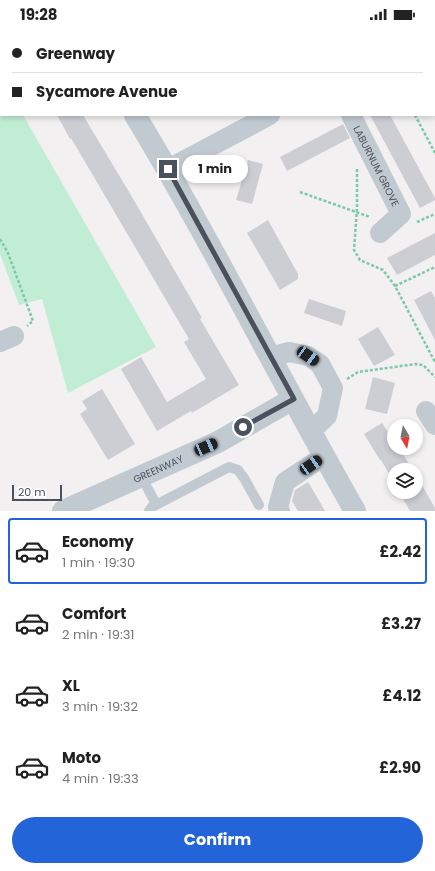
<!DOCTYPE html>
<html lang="en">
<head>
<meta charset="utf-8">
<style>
  body { margin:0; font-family:Poppins,sans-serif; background:#f2f2f2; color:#222; height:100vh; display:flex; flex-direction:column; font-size:15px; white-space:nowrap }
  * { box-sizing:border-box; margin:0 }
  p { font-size:13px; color:#767676 }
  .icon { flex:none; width:22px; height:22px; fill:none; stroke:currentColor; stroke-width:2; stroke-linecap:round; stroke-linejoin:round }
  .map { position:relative; height:483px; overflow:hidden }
  .panel { display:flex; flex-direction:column; background:#fff; flex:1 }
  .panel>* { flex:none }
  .hud { position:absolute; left:0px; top:0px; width:435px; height:88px; box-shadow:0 2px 6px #0003; display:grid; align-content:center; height:88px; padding:0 12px; background:#fff }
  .needle { width:26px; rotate:170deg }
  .tools { position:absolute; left:387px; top:391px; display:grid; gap:8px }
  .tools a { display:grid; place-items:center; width:36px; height:36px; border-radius:50%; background:#fff; box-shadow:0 2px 6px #0003; font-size:20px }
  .scale { position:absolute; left:12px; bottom:10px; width:50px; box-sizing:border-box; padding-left:4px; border:2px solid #49515c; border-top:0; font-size:11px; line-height:14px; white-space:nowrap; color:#49515c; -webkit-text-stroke:3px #fff; paint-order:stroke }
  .end { position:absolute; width:18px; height:18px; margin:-9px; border:5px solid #49515c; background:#fff; box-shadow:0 0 0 2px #fff }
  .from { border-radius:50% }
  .bubble { position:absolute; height:28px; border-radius:14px; background:#fff; box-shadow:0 2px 6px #0003; font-size:13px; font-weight:700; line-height:28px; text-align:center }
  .car { position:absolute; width:12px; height:24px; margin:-12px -6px; border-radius:5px; box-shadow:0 0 3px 1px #0007; background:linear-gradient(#222 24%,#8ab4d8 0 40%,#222 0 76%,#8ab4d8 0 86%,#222 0) }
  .hud b { display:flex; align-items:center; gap:14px; height:38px; font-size:15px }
  .hud b+b { border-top:1px solid #e0e0e0 }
  .hud i { width:10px; height:10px; background:#222 }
  ul { padding:7px 0 0; list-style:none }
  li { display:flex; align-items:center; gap:12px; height:66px; margin:0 8px 6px; padding:0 4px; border:2px solid transparent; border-radius:4px }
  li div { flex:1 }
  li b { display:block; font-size:15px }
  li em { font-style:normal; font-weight:700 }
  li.selected { border-color:#2365d8 }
  li>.icon { width:36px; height:36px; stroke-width:1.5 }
  .cta { display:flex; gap:8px; margin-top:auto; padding:8px 12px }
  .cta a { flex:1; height:46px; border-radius:24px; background:#2365d8; color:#fff; font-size:16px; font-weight:700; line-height:46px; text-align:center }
  .status { display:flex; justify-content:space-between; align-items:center; height:28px; padding:0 20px; background:#fff; direction:ltr }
  .status svg { height:11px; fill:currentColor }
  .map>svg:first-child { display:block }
  .green { fill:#c1edd5 }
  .building { fill:#cdced4 }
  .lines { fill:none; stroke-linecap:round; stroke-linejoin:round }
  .path { stroke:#7bc9a8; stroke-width:2.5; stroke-dasharray:3 2; stroke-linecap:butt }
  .service { stroke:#c1c9d1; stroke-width:10 }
  .minor { stroke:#c1c9d1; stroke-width:20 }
  .tertiary { stroke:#c1c9d1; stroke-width:22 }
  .route { stroke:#49515c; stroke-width:5 }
  .labels { text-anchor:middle; stroke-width:3; stroke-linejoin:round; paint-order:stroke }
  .street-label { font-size:10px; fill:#49515c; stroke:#fff }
</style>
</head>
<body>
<div class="status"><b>19:28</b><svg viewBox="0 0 49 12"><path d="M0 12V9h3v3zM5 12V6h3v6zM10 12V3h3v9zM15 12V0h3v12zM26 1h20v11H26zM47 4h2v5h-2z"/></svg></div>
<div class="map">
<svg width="435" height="483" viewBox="0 0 435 483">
  <rect width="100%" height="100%" fill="#f2f0f0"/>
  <path class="green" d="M 0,47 L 1,49 L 1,87 L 23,87 L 156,319 L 68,365 L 42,271 L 19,277 L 0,226 Z"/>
  <path class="building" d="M 57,87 L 83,87 L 135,174 L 202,290 L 200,291 L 239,357 L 192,385 L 191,383 L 157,403 L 121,341 L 141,329 L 167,374 L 206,351 L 184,314 L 189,311 L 71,110 L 70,111 Z
    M 370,87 L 390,87 L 435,170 L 435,172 L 420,180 Z
    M 343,96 L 350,110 L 287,143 L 280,129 Z
    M 248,132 L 263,136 L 252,176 L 236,172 Z
    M 268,192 L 298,246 L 298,251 L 280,262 L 247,205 Z
    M 435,205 L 435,227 L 397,247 L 387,230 Z
    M 431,263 L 435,270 L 435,312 L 414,272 Z
    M 309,271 L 346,283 L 342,298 L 304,285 Z
    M 378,299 L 395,327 L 374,338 L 358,311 Z
    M 373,349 L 395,355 L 387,386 L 365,381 Z
    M 102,361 L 135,416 L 108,432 L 80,386 L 87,381 L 82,373 Z
    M 382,395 L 394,413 L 394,420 L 399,420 L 413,442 L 394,442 L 394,454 L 381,432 L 380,432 L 364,406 Z
    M 416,447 L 435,480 L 435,483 L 410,483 L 399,464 L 416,464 Z
    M 308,454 L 317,469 L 325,483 L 298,483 L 292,473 L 295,462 Z"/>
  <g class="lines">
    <path class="path" d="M 415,87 L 435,125
      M 357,141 L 357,180 L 354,222 L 360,232 L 383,242 L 395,258 L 435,334
      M 300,164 L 370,189
      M 417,194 L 435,186
      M 0,211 L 8,225 L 33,293 L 27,298
      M 395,258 L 435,239
      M 347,351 L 358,344 L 416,336 L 423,337 L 435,349"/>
    <path class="service" d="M 141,448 L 156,476
      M 149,483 L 152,479 L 229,439 L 238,442 L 244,450 L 259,477"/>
    <g class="minor">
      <path d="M 434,7 L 435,9"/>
      <path id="s1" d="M 351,87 L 401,186 L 380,205"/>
      <path d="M 168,141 L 270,87"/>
      <path d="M 0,314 L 14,308"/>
      <path d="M 270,329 L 289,324 L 308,328 L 320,336 L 333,360 L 327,388 L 311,403"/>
      <path d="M 426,383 L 435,397"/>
      <path d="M 280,483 L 278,479 L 285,454 L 324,428"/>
    </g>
    <g class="tertiary">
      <path d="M 82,0 L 83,1"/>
      <path d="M 135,87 C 213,216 280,352 355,483"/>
      <path id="s2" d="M 63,483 L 218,414 L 293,371"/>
    </g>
  </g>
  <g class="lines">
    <path class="route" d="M 168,141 L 294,371 L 243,399"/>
  </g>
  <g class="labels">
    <g class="street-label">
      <text dy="4" stroke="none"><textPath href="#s1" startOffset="57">LABURNUM GROVE</textPath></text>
      <text dy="4" stroke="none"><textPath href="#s2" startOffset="104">GREENWAY</textPath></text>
    </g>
  </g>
</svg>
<div class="tools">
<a><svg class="needle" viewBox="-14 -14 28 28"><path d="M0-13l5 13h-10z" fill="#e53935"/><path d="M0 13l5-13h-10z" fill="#767676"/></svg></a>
<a><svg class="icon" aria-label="layers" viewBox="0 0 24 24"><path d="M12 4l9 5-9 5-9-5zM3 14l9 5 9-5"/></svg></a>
</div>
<div class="scale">20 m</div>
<i class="end from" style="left:243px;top:399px"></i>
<i class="end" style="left:168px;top:141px"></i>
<div class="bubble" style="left:182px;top:127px;width:66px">1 min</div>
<i class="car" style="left:308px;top:328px;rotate:125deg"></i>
<i class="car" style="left:206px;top:419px;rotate:66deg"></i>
<i class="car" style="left:311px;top:437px;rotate:56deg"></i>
<div class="hud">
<b><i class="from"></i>Greenway</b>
<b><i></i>Sycamore Avenue</b>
</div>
</div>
<section class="panel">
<ul>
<li class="selected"><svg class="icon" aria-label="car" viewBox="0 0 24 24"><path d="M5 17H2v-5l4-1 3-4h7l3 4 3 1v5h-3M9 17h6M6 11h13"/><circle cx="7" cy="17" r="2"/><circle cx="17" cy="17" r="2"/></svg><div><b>Economy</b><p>1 min · 19:30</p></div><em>£2.42</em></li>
<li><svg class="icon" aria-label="car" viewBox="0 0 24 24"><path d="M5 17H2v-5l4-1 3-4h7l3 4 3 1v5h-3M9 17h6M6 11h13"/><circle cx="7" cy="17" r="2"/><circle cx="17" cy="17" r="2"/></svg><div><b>Comfort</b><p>2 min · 19:31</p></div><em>£3.27</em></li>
<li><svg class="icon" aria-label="car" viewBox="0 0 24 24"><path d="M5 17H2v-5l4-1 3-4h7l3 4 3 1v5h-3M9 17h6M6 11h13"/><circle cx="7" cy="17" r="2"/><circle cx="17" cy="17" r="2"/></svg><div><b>XL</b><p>3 min · 19:32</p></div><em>£4.12</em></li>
<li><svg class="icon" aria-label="car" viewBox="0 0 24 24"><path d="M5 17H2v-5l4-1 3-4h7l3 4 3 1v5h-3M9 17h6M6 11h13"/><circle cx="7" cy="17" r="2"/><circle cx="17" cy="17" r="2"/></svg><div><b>Moto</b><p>4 min · 19:33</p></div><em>£2.90</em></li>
</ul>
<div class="cta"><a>Confirm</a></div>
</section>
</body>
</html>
